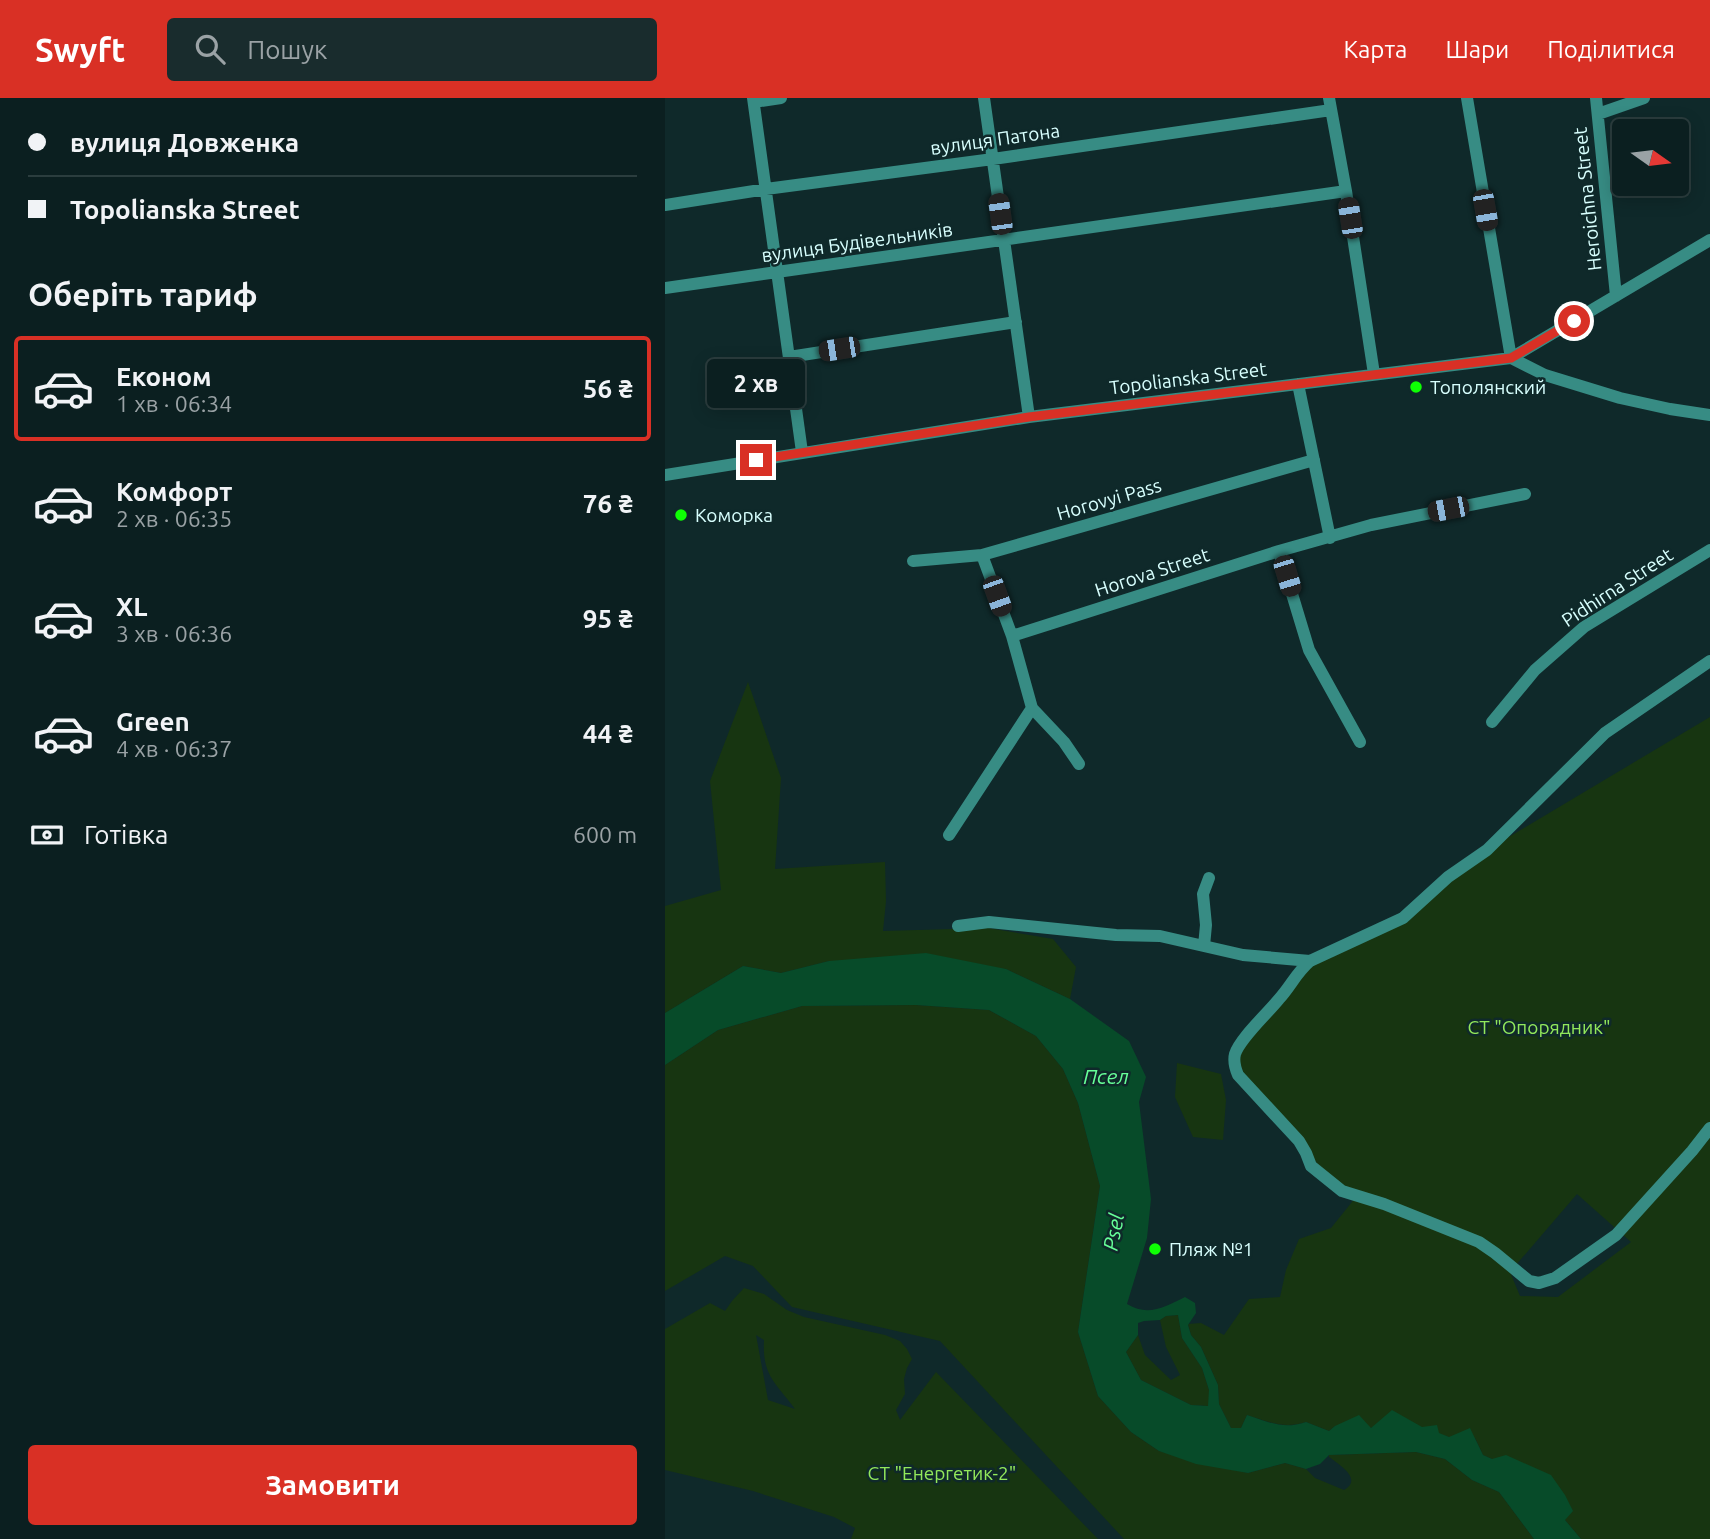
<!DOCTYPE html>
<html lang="uk">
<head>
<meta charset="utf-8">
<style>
  body { margin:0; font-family:Ubuntu,sans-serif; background:#192c2d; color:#f1f3f6; height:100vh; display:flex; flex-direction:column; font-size:26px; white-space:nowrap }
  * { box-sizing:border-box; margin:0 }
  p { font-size:23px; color:#9aa2a5 }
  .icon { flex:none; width:38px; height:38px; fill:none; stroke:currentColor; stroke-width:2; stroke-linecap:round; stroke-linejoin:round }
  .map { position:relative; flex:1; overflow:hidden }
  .panel { display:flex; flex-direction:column; background:#0b1f20; width:665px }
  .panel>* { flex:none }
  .guide { display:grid; align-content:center; height:154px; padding:0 28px; background:#0b1f20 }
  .needle { width:46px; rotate:104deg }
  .controls { position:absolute; left:947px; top:21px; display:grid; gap:14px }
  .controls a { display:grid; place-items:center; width:77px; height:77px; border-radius:7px; background:#0b1f20; box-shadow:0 4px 18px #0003,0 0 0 2px #2b3d3e; font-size:35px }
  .end { position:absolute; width:32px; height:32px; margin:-16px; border:9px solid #d93025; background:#fff; box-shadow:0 0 0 4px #fff }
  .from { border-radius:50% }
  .bubble { position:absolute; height:49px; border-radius:7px; background:#0b1f20; box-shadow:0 4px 18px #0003,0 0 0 2px #2b3d3e; font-size:23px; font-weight:700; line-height:49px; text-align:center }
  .car { position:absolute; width:21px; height:42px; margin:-21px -10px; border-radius:9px; box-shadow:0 0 5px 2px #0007; background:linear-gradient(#222 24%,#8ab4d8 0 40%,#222 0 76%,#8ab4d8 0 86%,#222 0) }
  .guide b { display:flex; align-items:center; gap:24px; height:66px; font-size:26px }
  .guide b+b { border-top:2px solid #2b3d3e }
  .guide i { width:18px; height:18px; background:#f1f3f6 }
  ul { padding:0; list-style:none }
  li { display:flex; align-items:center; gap:21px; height:105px; margin:0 14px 10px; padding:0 14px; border:4px solid transparent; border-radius:7px }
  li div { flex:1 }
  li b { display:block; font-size:26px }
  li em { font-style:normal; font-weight:700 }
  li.selected { border-color:#d93025 }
  li>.icon { width:63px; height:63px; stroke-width:1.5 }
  h2 { padding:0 28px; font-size:32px; line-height:84px }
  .pay { display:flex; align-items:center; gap:18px; height:77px; padding:0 28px; font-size:26px }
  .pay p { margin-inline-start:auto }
  .action { display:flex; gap:14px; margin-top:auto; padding:14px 28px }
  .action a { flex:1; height:80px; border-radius:7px; background:#d93025; color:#fff; font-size:28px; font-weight:700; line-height:80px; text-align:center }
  header { display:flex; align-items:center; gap:42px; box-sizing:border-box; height:98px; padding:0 35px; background:#d93025; color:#fff }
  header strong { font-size:33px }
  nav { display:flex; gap:38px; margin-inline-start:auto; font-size:24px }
  .search { width:490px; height:63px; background:#192c2d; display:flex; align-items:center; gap:18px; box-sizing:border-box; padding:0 24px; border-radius:7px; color:#9aa2a5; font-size:26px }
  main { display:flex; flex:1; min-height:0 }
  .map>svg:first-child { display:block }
  .green { fill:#173511; fill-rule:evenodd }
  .water { fill:#074b29; fill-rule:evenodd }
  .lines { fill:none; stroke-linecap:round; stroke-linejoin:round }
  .minor { stroke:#378c84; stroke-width:12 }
  .route { stroke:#d93025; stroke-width:9 }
  .poi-dot { fill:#0eff04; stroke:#0f292a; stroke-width:2.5 }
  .labels { text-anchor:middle; stroke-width:5; stroke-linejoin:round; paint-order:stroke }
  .street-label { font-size:19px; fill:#d8fffe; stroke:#0f292a }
  .poi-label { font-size:19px; fill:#d8fffe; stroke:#0f292a; text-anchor:start }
  .park-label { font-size:19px; fill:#92e85b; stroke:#0f292a }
  .water-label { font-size:21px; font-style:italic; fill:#66ff98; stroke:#0f292a }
</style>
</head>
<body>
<header>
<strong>Swyft</strong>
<div class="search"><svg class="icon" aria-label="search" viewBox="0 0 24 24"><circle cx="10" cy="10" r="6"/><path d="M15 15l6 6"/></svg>Пошук</div>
<nav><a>Карта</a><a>Шари</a><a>Поділитися</a></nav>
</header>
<main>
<section class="panel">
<div class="guide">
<b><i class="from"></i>вулиця Довженка</b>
<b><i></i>Topolianska Street</b>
</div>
<h2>Оберіть тариф</h2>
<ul>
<li class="selected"><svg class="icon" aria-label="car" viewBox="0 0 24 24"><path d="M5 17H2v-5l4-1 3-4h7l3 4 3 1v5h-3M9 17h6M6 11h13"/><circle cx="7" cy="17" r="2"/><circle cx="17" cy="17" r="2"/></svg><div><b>Економ</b><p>1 хв · 06:34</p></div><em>56 ₴</em></li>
<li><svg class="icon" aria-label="car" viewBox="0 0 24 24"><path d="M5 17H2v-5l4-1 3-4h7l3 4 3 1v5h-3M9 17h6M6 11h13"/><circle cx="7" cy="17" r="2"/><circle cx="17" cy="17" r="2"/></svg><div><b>Комфорт</b><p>2 хв · 06:35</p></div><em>76 ₴</em></li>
<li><svg class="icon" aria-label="car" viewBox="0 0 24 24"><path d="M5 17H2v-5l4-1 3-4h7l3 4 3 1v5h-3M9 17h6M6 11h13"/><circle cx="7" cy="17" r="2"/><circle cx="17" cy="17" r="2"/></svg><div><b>XL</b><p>3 хв · 06:36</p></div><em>95 ₴</em></li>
<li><svg class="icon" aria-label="car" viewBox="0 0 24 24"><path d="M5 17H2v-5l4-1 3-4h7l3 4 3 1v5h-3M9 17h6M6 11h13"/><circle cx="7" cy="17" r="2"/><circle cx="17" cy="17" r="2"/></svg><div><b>Green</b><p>4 хв · 06:37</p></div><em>44 ₴</em></li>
</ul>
<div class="pay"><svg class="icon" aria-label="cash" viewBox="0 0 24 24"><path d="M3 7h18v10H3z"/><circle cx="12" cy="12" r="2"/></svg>Готівка<p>600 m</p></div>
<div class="action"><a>Замовити</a></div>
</section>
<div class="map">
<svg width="1045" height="1441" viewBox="0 0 1045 1441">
  <rect width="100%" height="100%" fill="#0f292a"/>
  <path class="green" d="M 83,584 L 116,680 L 110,771 L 220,764 L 221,803 L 218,833 L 323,830 L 388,841 L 411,869 L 405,901 L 341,871 L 164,863 L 116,875 L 78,868 L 0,915 L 0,808 L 56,792 L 45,683 Z
    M 1045,619 L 1045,1441 L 916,1441 L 900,1422 L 827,1361 L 818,1357 L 810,1340 L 784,1339 L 757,1330 L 743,1322 L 705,1330 L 670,1328 L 664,1333 L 641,1324 C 619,1331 604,1324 582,1317 L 576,1330 L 566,1330 L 554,1306 L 553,1287 L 536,1249 L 526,1237 L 523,1226 L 536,1225 L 559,1237 L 584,1201 L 615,1199 L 621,1172 L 634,1141 L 666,1130 L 691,1099 L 677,1093 L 573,977 L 569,961 L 633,873 L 738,820 L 822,752 ZM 912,1096 L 966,1144 L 893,1199 L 855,1198 L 845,1174 Z
    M 251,907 L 324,912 L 371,938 L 398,971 L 413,1005 L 435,1088 L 413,1234 L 433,1298 L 466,1334 L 494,1353 L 583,1375 L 620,1365 L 641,1371 L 650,1380 L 679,1392 C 698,1381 675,1367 664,1359 L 664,1357 L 751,1354 L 780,1361 L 807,1382 L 834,1394 L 869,1441 L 459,1441 L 275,1243 L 127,1209 L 88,1168 L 60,1158 L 0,1193 L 0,967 L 53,932 L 137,908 Z
    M 512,965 L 556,976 L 561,1002 L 558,1042 L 528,1039 L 510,999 Z
    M 79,1190 L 99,1196 L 122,1212 L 139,1219 L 220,1237 L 235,1243 L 242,1251 L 247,1261 L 242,1270 L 239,1281 L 240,1296 L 231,1312 L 235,1322 L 271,1274 L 433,1441 L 186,1441 L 190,1430 L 169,1419 L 88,1393 L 0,1372 L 0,1231 L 45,1205 L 60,1213 L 67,1203 ZM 91,1237 L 99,1242 C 97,1278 111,1285 130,1311 L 103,1302 Z
    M 513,1217 L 517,1240 L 537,1270 L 544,1292 L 544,1308 L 526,1307 L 476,1282 L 461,1254 L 473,1237 L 480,1257 L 506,1282 L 515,1277 L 501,1249 L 495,1222 L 501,1218 Z"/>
  <path class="water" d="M 261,855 L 341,871 L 405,901 L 464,943 L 481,979 L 474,1004 L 486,1101 L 482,1140 L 462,1206 C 483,1219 500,1209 520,1199 L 530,1205 L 531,1215 L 523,1227 L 526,1237 L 536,1249 L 553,1287 L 554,1306 L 566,1330 L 576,1330 L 582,1317 C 604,1324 618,1332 641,1324 L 664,1333 L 670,1328 L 694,1317 L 706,1330 L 727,1312 L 757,1329 L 772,1327 L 774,1335 L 784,1339 L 805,1330 L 818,1357 L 827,1361 L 841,1357 L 886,1377 L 900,1397 L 908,1413 L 900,1422 L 916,1441 L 869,1441 L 834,1394 L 807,1382 L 780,1361 L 751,1354 L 664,1357 L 655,1366 L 641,1371 L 620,1365 L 583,1375 L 531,1366 L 494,1353 L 466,1334 L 433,1298 L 413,1234 L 435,1088 L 413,1005 L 398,971 L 371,938 L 324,912 L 251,907 L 137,908 L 53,932 L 0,967 L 0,915 L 78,868 L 116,875 L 164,863 ZM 513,1217 L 517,1240 L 537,1270 L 544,1292 L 543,1308 L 526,1307 L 476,1282 L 461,1254 L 473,1237 L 473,1225 L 479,1223 L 495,1222 L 501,1218 Z"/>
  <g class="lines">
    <path class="minor" d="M 88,0 L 137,354
      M 319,0 L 364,319
      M 664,0 L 681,93 L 709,276
      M 802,0 L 846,260 L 1045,142
      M 931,0 L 951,198
      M 89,4 L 116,0
      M 933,16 L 979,0
      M 0,107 L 101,91 L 328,61 L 666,12
      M 0,190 L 681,93
      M 124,259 L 351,224
      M 633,286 L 665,440
      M 0,377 L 364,319 L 846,260 L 880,277 L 955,300 L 1005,311 L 1045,317
      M 614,453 L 644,552 L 695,644
      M 317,457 L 347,538
      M 248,463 L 317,457 L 649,362
      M 1045,563 L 940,635 L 822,752 L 783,779 L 738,820 L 645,863 C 631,875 626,888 614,901 C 603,915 575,940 570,956 C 568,964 570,970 573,977 L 634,1043 L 641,1055 L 646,1068 L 677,1093 L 719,1106 L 814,1144 L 830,1155 L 864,1183 L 874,1185 L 890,1180 L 951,1137 L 1027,1053 L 1045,1030
      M 367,610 L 399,644 L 414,666
      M 827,624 L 870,572 L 919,529 L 1045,452
      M 284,737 L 367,610 L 347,538 L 614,453 L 706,427 L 860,396
      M 293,828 L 324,824 L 451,837 L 495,838 L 578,857 L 645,863
      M 539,848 L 541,827 L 538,796 L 544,780"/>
  </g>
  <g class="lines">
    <path class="route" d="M 91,362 L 364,319 L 846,260 L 909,223"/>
  </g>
  <g class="poi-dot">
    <circle cx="751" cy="289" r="7"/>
    <circle cx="16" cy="417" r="7"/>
    <circle cx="490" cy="1151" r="7"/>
  </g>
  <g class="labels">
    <g class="street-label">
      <text transform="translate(330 41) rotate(-8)" y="7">вулиця Патона</text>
      <text transform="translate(922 101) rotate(-96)" y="7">Heroichna Street</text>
      <text transform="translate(192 144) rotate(-8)" y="7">вулиця Будівельників</text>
      <text transform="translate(523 280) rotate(-7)" y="7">Topolianska Street</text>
      <text transform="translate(444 401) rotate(-16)" y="7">Horovyi Pass</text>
      <text transform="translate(487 474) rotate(-18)" y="7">Horova Street</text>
      <text transform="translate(952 489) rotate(-33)" y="7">Pidhirna Street</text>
    </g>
    <g class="poi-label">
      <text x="765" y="296">Тополянский</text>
      <text x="30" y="424">Коморка</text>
      <text x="504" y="1158">Пляж №1</text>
    </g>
    <g class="park-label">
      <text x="874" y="936">СТ "Опорядник"</text>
      <text x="277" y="1382">СТ "Енергетик-2"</text>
    </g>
    <g class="water-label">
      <text x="441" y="986">Псел</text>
      <text transform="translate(449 1134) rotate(-79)" y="7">Psel</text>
    </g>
  </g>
</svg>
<div class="controls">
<a><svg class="needle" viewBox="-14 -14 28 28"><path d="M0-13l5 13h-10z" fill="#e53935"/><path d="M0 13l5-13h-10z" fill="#9aa2a5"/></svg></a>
</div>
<i class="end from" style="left:909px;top:223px"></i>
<i class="end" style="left:91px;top:362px"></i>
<div class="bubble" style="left:42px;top:261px;width:98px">2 хв</div>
<i class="car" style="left:820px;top:112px;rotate:170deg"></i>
<i class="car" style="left:335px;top:116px;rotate:352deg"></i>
<i class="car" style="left:685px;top:120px;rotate:351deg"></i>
<i class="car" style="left:174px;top:251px;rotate:261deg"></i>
<i class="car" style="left:783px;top:411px;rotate:259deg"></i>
<i class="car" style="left:622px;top:478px;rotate:163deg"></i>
<i class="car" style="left:332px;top:498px;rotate:160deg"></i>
</div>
</main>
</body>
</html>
